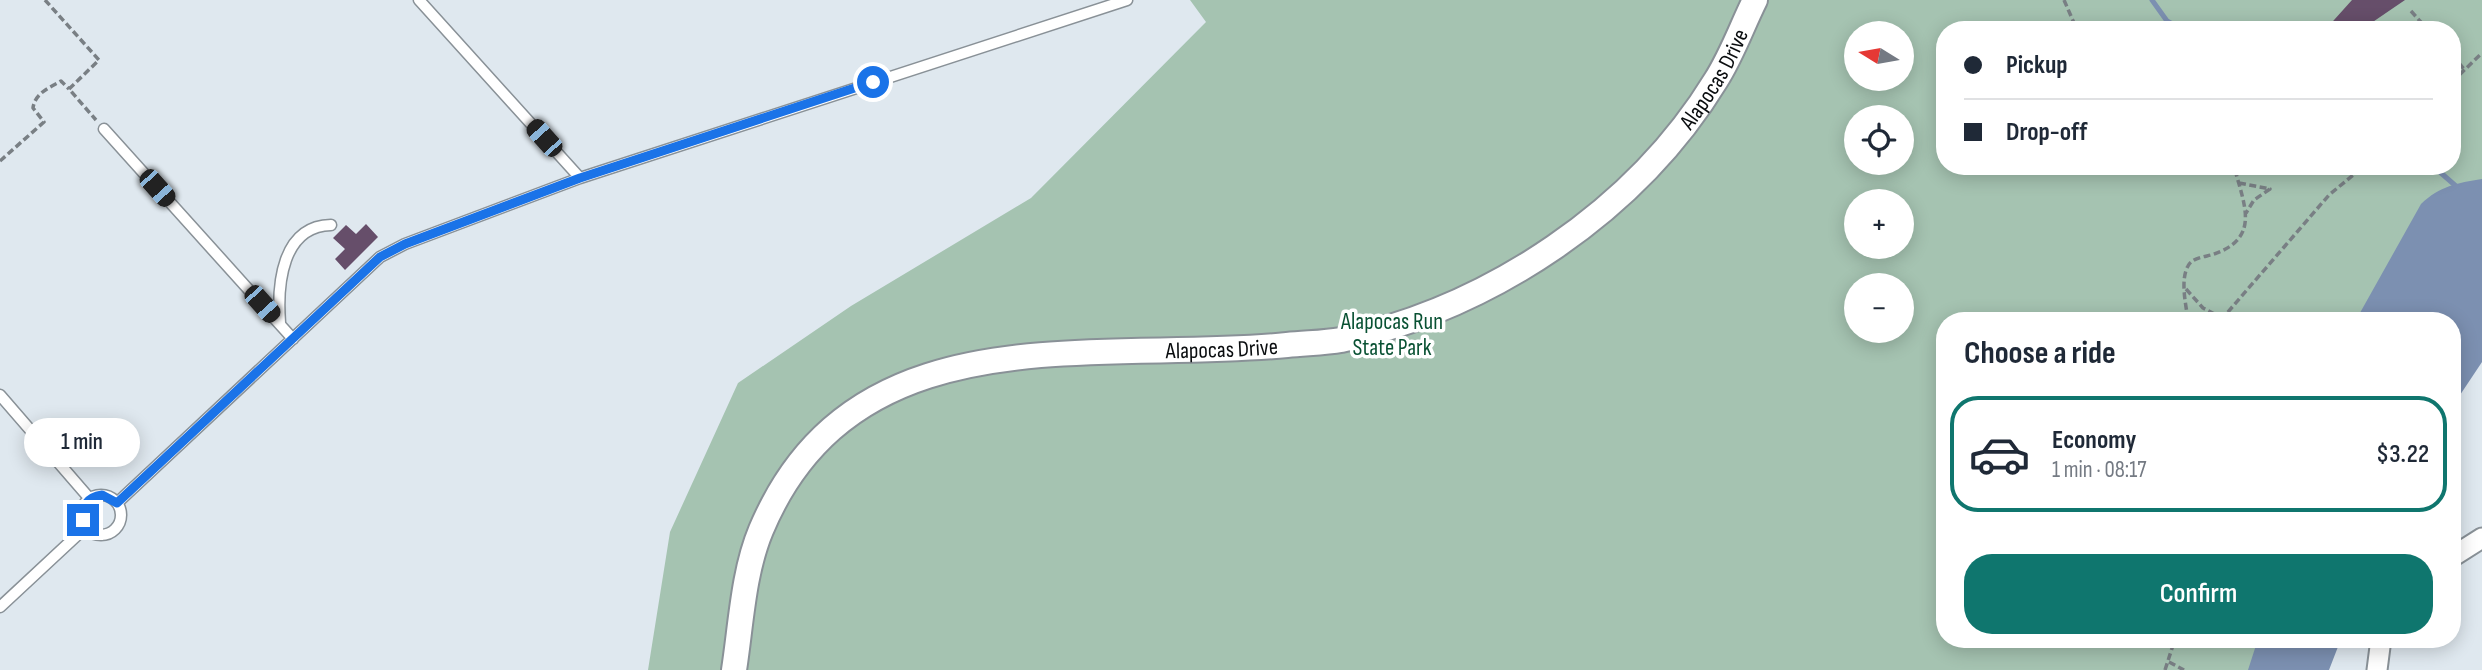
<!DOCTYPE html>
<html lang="en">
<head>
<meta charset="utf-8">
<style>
  body { margin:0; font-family:"Sofia Sans Condensed",sans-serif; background:#f6f6f7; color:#1f2937; height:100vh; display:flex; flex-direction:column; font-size:26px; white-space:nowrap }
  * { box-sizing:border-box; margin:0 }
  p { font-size:23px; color:#747a83 }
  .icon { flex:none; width:38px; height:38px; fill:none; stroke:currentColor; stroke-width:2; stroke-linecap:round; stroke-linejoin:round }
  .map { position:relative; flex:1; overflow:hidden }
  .sheet { position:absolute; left:1936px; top:312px; width:525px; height:336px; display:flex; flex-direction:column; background:#fff; border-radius:28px; box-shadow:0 4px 18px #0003 }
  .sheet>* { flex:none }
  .guide { position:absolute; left:1936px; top:21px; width:525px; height:154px; border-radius:28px; box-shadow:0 4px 18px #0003; display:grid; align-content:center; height:154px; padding:0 28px; background:#fff }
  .needle { width:46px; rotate:281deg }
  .tools { position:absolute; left:1844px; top:21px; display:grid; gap:14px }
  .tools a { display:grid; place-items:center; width:70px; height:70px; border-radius:50%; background:#fff; box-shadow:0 4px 18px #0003; font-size:35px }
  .end { position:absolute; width:32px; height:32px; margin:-16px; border:9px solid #1a73e8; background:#fff; box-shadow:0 0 0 4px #fff }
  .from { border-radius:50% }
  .bubble { position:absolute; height:49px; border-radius:24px; background:#fff; box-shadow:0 4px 18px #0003; font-size:23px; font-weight:600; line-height:49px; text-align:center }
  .car { position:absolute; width:21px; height:42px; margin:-21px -10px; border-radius:9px; box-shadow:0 0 5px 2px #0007; background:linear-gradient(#222 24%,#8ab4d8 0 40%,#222 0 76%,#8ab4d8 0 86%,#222 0) }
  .guide b { display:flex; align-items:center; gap:24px; height:66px; font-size:26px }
  .guide b+b { border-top:2px solid #e0e1e3 }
  .guide i { width:18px; height:18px; background:#1f2937 }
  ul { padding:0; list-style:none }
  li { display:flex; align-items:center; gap:21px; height:116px; margin:0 14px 10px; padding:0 14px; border:4px solid transparent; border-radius:28px }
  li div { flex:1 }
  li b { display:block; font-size:26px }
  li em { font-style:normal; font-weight:600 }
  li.active { border-color:#0f766e }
  li>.icon { width:63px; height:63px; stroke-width:1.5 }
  h2 { padding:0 28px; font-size:32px; line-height:84px }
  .cta { display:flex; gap:14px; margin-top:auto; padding:14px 28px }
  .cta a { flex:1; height:80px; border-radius:28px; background:#0f766e; color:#fff; font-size:28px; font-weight:600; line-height:80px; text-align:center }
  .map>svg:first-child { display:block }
  .green { fill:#a5c3b1; fill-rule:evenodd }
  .water { fill:#7c90b1 }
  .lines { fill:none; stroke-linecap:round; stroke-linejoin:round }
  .stream { stroke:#7c90b1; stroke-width:5 }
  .building { fill:#664e6a }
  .service-casing { stroke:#899197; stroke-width:13 }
  .minor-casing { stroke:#899197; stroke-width:23 }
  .tertiary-casing { stroke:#899197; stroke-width:28 }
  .path { stroke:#797f84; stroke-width:3.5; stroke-dasharray:7 3.5; stroke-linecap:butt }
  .service { stroke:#fff; stroke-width:10 }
  .minor { stroke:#fff; stroke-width:19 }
  .tertiary { stroke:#fff; stroke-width:24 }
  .route { stroke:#1a73e8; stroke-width:9 }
  .labels { text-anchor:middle; stroke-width:7; stroke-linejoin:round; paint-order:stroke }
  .street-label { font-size:23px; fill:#0a0d0f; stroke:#fff }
  .park-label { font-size:23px; fill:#095133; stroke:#fff }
</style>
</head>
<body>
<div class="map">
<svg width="2482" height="670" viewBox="0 0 2482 670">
  <rect width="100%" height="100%" fill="#dfe8ef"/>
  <path class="green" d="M 1190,0 L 2482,0 L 2482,217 L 2419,320 L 1944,320 L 1944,639 L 2305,639 L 2294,670 L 648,670 L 670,532 L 738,383 L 851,306 L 1031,198 L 1206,22 ZM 1944,30 L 2452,30 L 2452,166 L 1944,166 ZM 1857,33 L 1902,33 L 1902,79 L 1857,79 ZM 1857,117 L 1902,117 L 1902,163 L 1857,163 ZM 1857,201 L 1902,201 L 1902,247 L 1857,247 ZM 1857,285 L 1902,285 L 1902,331 L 1857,331 Z"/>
  <path class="water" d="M 2482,179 L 2482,362 L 2452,407 L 2452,320 L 2356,320 L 2421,204 C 2440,186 2457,183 2482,179 Z
    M 2258,639 L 2341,639 L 2329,670 L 2248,670 Z"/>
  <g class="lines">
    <path class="stream" d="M 2152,0 L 2167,21 L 2183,30
      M 2433,166 L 2457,187"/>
  </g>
  <path class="building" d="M 2352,0 L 2405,0 L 2361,30 L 2325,30 Z
    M 366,224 L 378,237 L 345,270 L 335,259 L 345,249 L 333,238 L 346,225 L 356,234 Z"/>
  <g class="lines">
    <g class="service-casing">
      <path id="service" d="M 104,129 L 293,339
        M 580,178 L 1127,0
        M 280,323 C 277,284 282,226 331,225
        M 0,395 L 90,499
        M81 515a20 20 0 1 1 40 0a20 20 0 1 1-40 0Z
        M 117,503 L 380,257 L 405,244 L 580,178 L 419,0
        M 0,607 L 86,527"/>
    </g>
    <g class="minor-casing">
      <path id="minor" d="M 2452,557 L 2482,538
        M 2377,670 L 2381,639"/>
    </g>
    <g class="tertiary-casing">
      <g id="tertiary">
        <path id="s1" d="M 734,670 C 741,625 743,573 761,530 C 854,309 1095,364 1287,345 C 1305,343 1324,343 1341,340 C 1490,308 1636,211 1716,80 C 1732,55 1742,26 1755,0"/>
      </g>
    </g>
    <path class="path" d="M 45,0 L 99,60 L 69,89 L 96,120
      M 2064,0 L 2077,30
      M 2411,11 L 2428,30
      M 2452,55 L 2464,69
      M 2452,82 L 2482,53
      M 0,161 L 44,122 L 33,108 C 35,93 49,88 61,81 L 69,89
      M 2239,183 L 2270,189 L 2254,200 L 2246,213
      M 2186,289 L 2203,308 L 2222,318
      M 2188,320 C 2186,305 2180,280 2188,266 C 2192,258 2203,257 2211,255 C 2262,239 2244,205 2234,166
      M 2221,320 L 2329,195 L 2364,166
      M 2169,662 L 2184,670
      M 2165,670 L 2175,639"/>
    <use href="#service" class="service"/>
    <use href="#minor" class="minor"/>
    <use href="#tertiary" class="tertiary"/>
  </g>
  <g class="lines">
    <path class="route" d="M 83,520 C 80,507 88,497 102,495 L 117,503 L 380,257 L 405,244 L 580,178 L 873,82"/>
  </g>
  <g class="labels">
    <g class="street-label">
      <text dy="8" stroke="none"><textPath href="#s1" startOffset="1262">Alapocas Drive</textPath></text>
      <text dy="8" stroke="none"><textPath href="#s1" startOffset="674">Alapocas Drive</textPath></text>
    </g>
    <g class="park-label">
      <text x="1392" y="329">Alapocas Run<tspan x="1392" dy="26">State Park</tspan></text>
    </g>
  </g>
</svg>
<div class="tools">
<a><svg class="needle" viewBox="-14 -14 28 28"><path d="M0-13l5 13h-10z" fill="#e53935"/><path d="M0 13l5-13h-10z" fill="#747a83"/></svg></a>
<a><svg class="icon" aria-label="locate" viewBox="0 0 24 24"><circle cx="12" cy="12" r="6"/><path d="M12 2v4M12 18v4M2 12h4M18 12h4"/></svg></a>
<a>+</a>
<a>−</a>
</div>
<i class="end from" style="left:873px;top:82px"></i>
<i class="end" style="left:83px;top:520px"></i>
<div class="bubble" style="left:24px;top:418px;width:116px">1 min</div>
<i class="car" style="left:544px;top:138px;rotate:318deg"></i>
<i class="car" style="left:157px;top:188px;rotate:138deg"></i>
<i class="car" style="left:262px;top:304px;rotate:138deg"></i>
<div class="guide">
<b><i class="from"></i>Pickup</b>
<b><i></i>Drop-off</b>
</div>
<section class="sheet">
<h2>Choose a ride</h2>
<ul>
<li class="active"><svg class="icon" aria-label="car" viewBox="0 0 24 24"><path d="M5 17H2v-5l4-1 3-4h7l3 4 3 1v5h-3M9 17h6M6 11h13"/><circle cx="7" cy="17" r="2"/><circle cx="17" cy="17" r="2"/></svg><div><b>Economy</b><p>1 min · 08:17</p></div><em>$3.22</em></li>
</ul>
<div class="cta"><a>Confirm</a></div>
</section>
</div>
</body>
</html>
